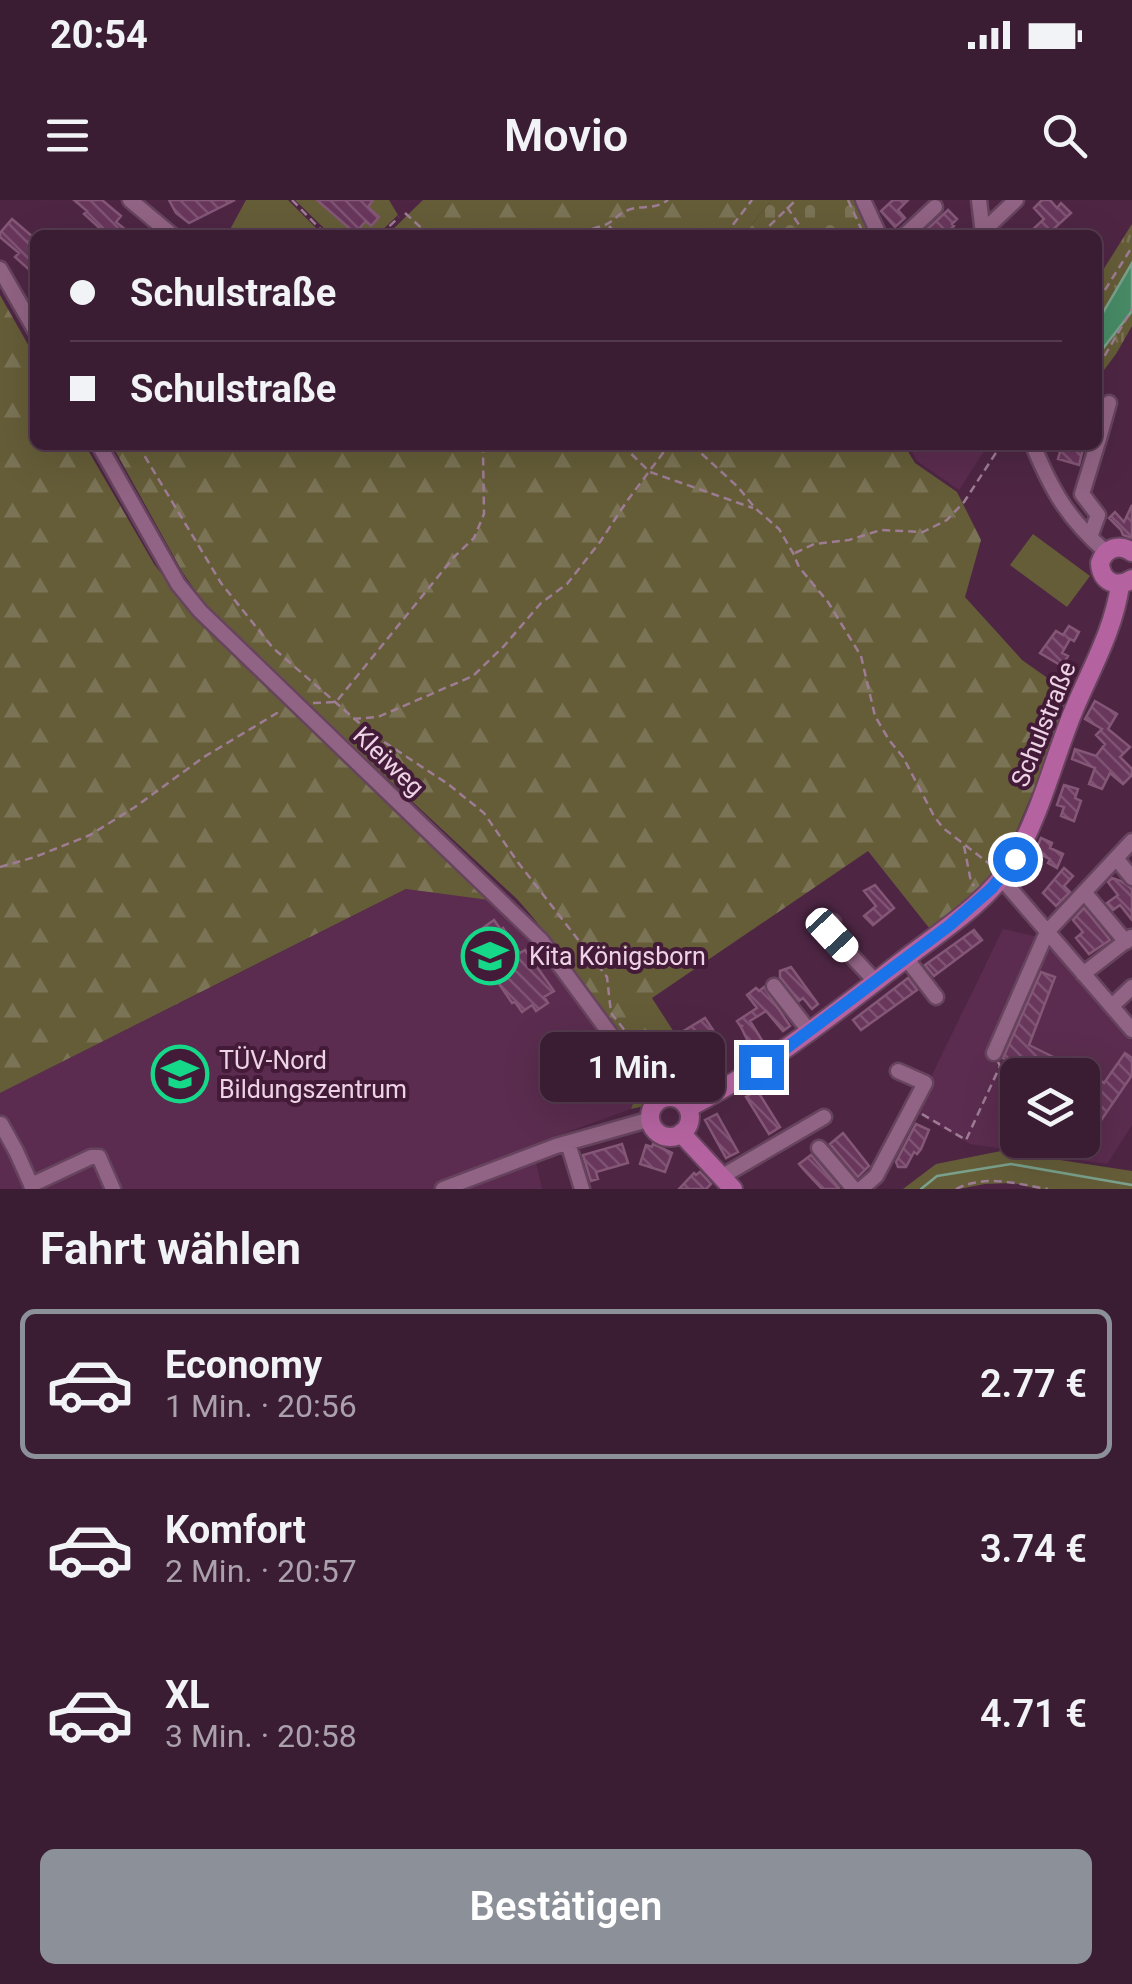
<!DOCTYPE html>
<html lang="de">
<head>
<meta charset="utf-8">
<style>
  body { margin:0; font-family:Roboto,sans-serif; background:#45293f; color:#f1f3f6; height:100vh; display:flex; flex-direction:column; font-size:38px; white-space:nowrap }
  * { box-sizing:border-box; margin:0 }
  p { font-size:32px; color:#aba1ac }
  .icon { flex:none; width:55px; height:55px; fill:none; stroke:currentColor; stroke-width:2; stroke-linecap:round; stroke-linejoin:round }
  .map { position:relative; height:989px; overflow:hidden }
  .details { display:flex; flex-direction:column; background:#3a1c33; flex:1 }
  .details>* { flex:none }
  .hud { position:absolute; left:30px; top:30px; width:1072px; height:220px; border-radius:15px; box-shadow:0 10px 40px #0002,0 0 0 2px #543a4e; display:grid; align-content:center; height:220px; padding:0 40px; background:#3a1c33 }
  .buttons { position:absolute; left:1000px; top:858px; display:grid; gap:20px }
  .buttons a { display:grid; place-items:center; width:100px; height:100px; border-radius:15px; background:#3a1c33; box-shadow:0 10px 40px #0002,0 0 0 2px #543a4e; font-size:50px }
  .end { position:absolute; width:45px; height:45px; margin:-22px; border:12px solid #1a73e8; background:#fff; box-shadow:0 0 0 5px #fff }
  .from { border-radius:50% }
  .bubble { position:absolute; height:70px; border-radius:15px; background:#3a1c33; box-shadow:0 10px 40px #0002,0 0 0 2px #543a4e; font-size:32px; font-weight:600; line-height:70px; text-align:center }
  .car { position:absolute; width:30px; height:60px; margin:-30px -15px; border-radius:12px; box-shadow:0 0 8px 2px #0007; background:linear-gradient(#fff 24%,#345 0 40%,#fff 0 76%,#345 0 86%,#fff 0) }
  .hud b { display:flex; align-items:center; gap:35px; height:95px; font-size:38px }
  .hud b+b { border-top:2px solid #543a4e }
  .hud i { width:25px; height:25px; background:#f1f3f6 }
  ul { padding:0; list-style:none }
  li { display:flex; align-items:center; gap:30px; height:150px; margin:0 20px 15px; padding:0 20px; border:5px solid transparent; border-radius:15px }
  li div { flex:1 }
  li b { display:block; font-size:38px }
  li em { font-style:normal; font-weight:600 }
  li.selected { border-color:#8c9099 }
  li>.icon { width:90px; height:90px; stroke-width:1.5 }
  h2 { padding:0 40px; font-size:45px; line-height:120px }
  .cta { display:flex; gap:20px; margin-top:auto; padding:20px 40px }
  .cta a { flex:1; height:115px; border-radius:15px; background:#8c9099; color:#fff; font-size:40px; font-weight:600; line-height:115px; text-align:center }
  .status { display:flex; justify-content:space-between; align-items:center; height:70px; padding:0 50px; background:#3a1c33; direction:ltr }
  .status svg { height:28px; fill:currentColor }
  header { display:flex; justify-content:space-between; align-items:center; height:130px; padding:0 40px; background:#3a1c33; font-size:45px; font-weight:600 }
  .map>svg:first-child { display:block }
  .built { fill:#5b2c4f; fill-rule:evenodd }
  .green { fill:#655d38 }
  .forest { fill:url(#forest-firs) }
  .cemetery { fill:url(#cemetery-stones) }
  .park { fill:url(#park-tufts) }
  .water { fill:#488b66; stroke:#7aa18c; stroke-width:2.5 }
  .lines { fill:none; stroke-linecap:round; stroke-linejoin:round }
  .stream { stroke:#7aa18c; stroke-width:2.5 }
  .building { fill:url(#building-back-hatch); stroke:#845777; stroke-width:2.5 }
  .minor-casing { stroke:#67445e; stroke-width:19 }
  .major-casing { stroke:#67445e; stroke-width:22 }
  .path { stroke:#9d7c94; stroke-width:2.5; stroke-dasharray:8 5; stroke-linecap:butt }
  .minor { stroke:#916384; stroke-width:14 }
  .major { stroke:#b563a0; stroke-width:18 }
  .route { stroke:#1a73e8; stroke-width:12 }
  .labels { text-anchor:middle; stroke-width:8; stroke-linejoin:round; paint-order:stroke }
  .street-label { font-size:25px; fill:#edd3e5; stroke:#431b39 }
  .poi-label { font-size:25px; fill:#edd3e5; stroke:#431b39; text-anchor:start }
</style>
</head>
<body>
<div class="status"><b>20:54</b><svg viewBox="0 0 49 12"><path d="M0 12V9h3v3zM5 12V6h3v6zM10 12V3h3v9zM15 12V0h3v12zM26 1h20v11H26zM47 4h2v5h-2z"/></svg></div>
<header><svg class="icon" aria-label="menu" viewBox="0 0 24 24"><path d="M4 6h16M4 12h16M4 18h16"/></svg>Movio<svg class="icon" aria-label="search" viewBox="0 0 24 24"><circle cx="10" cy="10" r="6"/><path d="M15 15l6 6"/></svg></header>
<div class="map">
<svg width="1132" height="989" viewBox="0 0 1132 989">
  <defs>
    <pattern id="forest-firs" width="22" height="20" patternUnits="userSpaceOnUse" patternTransform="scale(2.5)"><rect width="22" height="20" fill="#655d38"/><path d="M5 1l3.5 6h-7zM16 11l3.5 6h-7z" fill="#7b7355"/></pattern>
    <pattern id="cemetery-stones" width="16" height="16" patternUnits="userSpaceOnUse" patternTransform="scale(2.5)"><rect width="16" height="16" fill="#655d38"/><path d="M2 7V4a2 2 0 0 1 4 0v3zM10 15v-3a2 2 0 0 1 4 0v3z" fill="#7b7355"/></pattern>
    <pattern id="park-tufts" width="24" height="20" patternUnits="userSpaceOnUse" patternTransform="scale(2.5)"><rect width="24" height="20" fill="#655d38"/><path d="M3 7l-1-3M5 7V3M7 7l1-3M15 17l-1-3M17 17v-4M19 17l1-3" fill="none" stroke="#7b7355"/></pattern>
    <pattern id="building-back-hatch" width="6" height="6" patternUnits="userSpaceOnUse" patternTransform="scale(2.5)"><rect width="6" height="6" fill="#69365c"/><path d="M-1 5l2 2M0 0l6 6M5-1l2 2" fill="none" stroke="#7f5273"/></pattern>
  </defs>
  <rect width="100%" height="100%" fill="#4e2644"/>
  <path class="built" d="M 908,245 L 988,245 L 959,290 L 917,261 Z
    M 407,689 L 489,700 L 527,737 L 554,771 L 639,888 L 631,909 L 532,945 L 542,989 L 0,989 L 0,893 Z
    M 1003,729 L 1043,738 L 1132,841 L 1132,925 L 1107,964 L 970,944 L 914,912 ZM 1018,875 L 1082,875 L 1082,940 L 1018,940 Z"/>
  <path class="green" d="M 246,0 L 288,0 L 323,35 L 303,35 L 300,32 L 297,35 L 227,35 Z
    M 295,0 L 317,0 L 355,33 L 366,21 L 371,25 L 379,17 L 368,7 L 373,0 L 389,0 L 398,15 L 377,35 L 331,35 Z
    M 1033,334 L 1090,376 L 1067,407 L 1010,365 Z
    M 617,825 L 658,856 L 698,894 L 631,909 L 639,888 L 596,826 Z
    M 1001,951 L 1132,971 L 1132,989 L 1038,989 L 1013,983 L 985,984 L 959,989 L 903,989 L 936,964 Z"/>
  <path class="forest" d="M 423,0 L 771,0 L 744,35 L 387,35 Z
    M 0,95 L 35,157 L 35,245 L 85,245 L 154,364 L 194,416 L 489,700 L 406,689 L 0,893 Z
    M 112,245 L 904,245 L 915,263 L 957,292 L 981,340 L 965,397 L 1022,460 L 1073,496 L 1000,670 L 930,729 L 868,651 L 652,798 L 710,888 L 698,894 L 658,856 L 617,825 L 609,825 C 581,780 552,738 517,699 L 213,416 L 183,373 Z"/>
  <path class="cemetery" d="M 771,0 L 858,0 L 873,35 L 744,35 Z"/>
  <path class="park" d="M 1132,24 L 1132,126 L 1116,154 L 1098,178 L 1098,78 Z"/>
  <path class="water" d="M 1132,63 L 1132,111 L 1098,155 L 1098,121 Z"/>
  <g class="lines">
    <path class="stream" d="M 921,989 L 937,976 L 1011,964 L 1132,985"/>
  </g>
  <path class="building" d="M 74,0 L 102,0 L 121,16 L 116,22 L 132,35 L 101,35 L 104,32 L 84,14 L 87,11 Z
    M 169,0 L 235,0 L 189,23 L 176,13 Z
    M 317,0 L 373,0 L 368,7 L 379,17 L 371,26 L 366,21 L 355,33 Z
    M 893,0 L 908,0 L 898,10 L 905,18 L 895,27 L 881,11 Z
    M 1042,0 L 1050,0 L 1057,8 L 1061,3 L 1071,13 L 1047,35 L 1027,35 L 1044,19 L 1034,8 Z
    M 948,10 L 957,19 L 952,24 L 954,26 L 945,35 L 921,35 Z
    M 12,19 L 33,37 L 28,42 L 35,48 L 35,75 L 15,57 L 19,53 L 0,37 L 0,33 Z
    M 1062,245 L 1084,245 L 1079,265 L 1058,259 Z
    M 1132,305 L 1132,338 L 1123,335 L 1121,330 L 1109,318 L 1115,312 L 1124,322 Z
    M 1069,426 L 1079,432 L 1074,441 L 1070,439 L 1062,453 L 1068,456 L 1062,466 L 1040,453 L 1056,431 L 1063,435 Z
    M 1095,501 L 1117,514 L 1108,529 L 1130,547 L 1120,557 L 1132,569 L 1132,575 L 1123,584 L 1110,573 L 1102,589 L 1089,584 L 1095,568 L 1072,559 L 1075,549 L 1096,556 L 1105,544 L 1096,535 L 1102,529 L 1085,519 Z
    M 1064,585 L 1078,589 L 1075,598 L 1081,601 L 1074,621 L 1061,616 L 1064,607 L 1057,605 Z
    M 1041,638 L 1052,643 L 1050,648 L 1063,654 L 1057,668 L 1048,663 L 1050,659 L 1035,652 Z
    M 1064,668 L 1073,676 L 1064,686 L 1070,692 L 1056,706 L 1043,693 Z
    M 1112,678 L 1121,681 L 1132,689 L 1132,720 L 1120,705 L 1113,710 L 1107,703 L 1118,695 L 1108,682 Z
    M 875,685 L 894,708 L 873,725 L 864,716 L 876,706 L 864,691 Z
    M 1084,708 L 1110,740 L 1089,754 L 1076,738 L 1083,732 L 1073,720 Z
    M 494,720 L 501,730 L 503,728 L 520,753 L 525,750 L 554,791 L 544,797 L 548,803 L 536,811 L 532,805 L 522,812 L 515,802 L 512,803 L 489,769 L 485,771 L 471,750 L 486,739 L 480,730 Z
    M 974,730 L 982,740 L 934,776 L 925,765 Z
    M 791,767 L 818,804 L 812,809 L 803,798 L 799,801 L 780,777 L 780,771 Z
    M 1041,772 L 1055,777 L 1029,845 L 1082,871 L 1082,867 L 1104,883 L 1125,853 L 1132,858 L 1132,875 L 1102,919 L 1087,908 L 1096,895 L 1082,886 L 1082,875 L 1051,875 L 1023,860 L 1021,865 L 1003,858 Z
    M 908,778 L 917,790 L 861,830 L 853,820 Z
    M 764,787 L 790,826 L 783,831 L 766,811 L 750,821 L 766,847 L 753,852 L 741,827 L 743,825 L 741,827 L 737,821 L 757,808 L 747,795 L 756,788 L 759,791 Z
    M 705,818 L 713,830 L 690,845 L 682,832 Z
    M 757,890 L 780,927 L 769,934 L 746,897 Z
    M 717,914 L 738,952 L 726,958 L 705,920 Z
    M 916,924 L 929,930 L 921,949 L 917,954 L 914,952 L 906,967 L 898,967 L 896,962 Z
    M 843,933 L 869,966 L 858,977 L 830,944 Z
    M 622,944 L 628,963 L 596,972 L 598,979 L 591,981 L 583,955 Z
    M 653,944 L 672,953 L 665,972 L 640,964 L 646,945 L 652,947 Z
    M 811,955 L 839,988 L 838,989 L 822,989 L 805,971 L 799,964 Z
    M 700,972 L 711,984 L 706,989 L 679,989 L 694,973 L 696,975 Z"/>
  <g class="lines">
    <g class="minor-casing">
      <path id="minor" d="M 130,0 L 172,35
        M 863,0 L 879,35
        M 979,0 L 983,34
        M 905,35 L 935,7
        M 979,35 L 1016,0
        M 0,69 L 35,130
        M 1098,242 L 1109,203
        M 99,245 L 178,384 L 200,411 L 541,740 L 628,858 L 657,888 L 663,898
        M 1033,245 C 1052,291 1068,319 1106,352
        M 1090,337 L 1098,315 L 1082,294 L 1097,245
        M 1116,658 L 1132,678
        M 1001,678 L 1132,830
        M 1084,692 L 1126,742
        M 833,722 L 832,735 L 876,782
        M 906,758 L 936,797
        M 1083,774 L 1131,737
        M 774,786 L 810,832
        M 1112,806 L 1132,787
        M 994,853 L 1047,732 L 1132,641
        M 1,924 L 16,951 L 33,989
        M 568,943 L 582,989
        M 819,948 L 854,989
        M 721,977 L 824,917
        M 31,985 L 91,957 L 99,957 L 113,989
        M 443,989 L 556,946 L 651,919
        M 861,989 L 876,976 L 925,883 L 898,871"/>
    </g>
    <g class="major-casing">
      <path id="major" d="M 1132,352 C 1119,343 1105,348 1100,363 C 1101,382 1117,389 1132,379
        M650 917a20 20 0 1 1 40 0a20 20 0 1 1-40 0Z
        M 688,908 C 767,867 831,816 901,762 C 938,733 989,702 1013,661 C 1040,616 1053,561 1073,512 C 1090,471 1114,430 1120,385
        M 681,933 L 733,989"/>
    </g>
    <path class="path" d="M 292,0 L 326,35
      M 848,0 L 864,35
      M 787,7 L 806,35
      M 405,13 L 429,35
      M 609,26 L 618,35
      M 380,35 L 399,17
      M 581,35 C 590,29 595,28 605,25 C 613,22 618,14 626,11 C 641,4 653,11 668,0
      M 725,35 L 752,0
      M 760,35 L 796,0
      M 790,35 L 800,28
      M 1098,101 L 1132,47
      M 1098,167 L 1132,109
      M 138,245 L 221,383 L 273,448 L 372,534 L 448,584 L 484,613 L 517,661 L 607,777 L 611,813 L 648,860 L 683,888 L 689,890
      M 622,245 L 650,272 L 753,308
      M 692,245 L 738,287 L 755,308 L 779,329 L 793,353 L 799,367 L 828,402 L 861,456 L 875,516 L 889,540 L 903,557 L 934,616 L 943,628 L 991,665
      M 795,353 L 814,344 L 849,340 L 881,330 L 923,332 L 947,320 L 964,302 L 1001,245
      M 313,503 L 336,502 L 454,357 L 474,338 L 484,314 L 483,252 L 485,245
      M 353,519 L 378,517 L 473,476 L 504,446 L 541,403 L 567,384 L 600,342 L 627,301 L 669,245
      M 964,646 L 971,682 L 974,686
      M 0,667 L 35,657 L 90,635 L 135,607 L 204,557 L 282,510
      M 922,914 L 966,940 L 1000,866 L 998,862
      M 956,989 C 986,974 1017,984 1048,989"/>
    <use href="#minor" class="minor"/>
    <use href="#major" class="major"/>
  </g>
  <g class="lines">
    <path class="route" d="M 761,867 L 950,725 L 992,688 L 1015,659"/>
  </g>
  <defs>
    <g id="school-ring" transform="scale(2.875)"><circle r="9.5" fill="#431b39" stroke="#15d989" stroke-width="1.5"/><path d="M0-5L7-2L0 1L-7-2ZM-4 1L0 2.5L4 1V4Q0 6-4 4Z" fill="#15d989"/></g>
  </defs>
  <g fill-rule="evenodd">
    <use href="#school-ring" x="490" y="756"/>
    <use href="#school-ring" x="180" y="874"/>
  </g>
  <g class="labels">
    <g class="street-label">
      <text transform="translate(1043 524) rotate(-68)" y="9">Schulstraße</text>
      <text transform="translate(389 561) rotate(44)" y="9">Kleiweg</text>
    </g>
    <g class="poi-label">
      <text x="529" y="765">Kita Königsborn</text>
      <text x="219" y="869">TÜV-Nord<tspan x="219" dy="29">Bildungszentrum</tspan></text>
    </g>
  </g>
</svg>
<div class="buttons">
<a><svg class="icon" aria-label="layers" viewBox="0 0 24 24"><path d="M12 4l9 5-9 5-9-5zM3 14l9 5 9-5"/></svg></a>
</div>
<i class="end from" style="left:1015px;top:659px"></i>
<i class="end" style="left:761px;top:867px"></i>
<div class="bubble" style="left:540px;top:832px;width:185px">1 Min.</div>
<i class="car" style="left:832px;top:735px;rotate:137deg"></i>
<div class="hud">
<b><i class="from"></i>Schulstraße</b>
<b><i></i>Schulstraße</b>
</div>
</div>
<section class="details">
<h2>Fahrt wählen</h2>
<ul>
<li class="selected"><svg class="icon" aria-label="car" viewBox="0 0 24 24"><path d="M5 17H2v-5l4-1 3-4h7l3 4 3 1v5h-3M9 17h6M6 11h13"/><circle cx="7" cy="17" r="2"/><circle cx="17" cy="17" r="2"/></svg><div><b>Economy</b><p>1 Min. · 20:56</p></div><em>2.77 €</em></li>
<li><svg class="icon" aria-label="car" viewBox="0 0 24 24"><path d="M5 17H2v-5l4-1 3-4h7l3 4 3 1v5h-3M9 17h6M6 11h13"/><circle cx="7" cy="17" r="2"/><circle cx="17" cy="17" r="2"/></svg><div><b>Komfort</b><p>2 Min. · 20:57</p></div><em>3.74 €</em></li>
<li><svg class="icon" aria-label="car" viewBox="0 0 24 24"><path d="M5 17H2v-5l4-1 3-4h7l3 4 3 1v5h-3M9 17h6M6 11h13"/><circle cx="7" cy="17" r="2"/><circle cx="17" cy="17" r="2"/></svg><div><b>XL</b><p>3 Min. · 20:58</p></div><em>4.71 €</em></li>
</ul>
<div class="cta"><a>Bestätigen</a></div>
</section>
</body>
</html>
